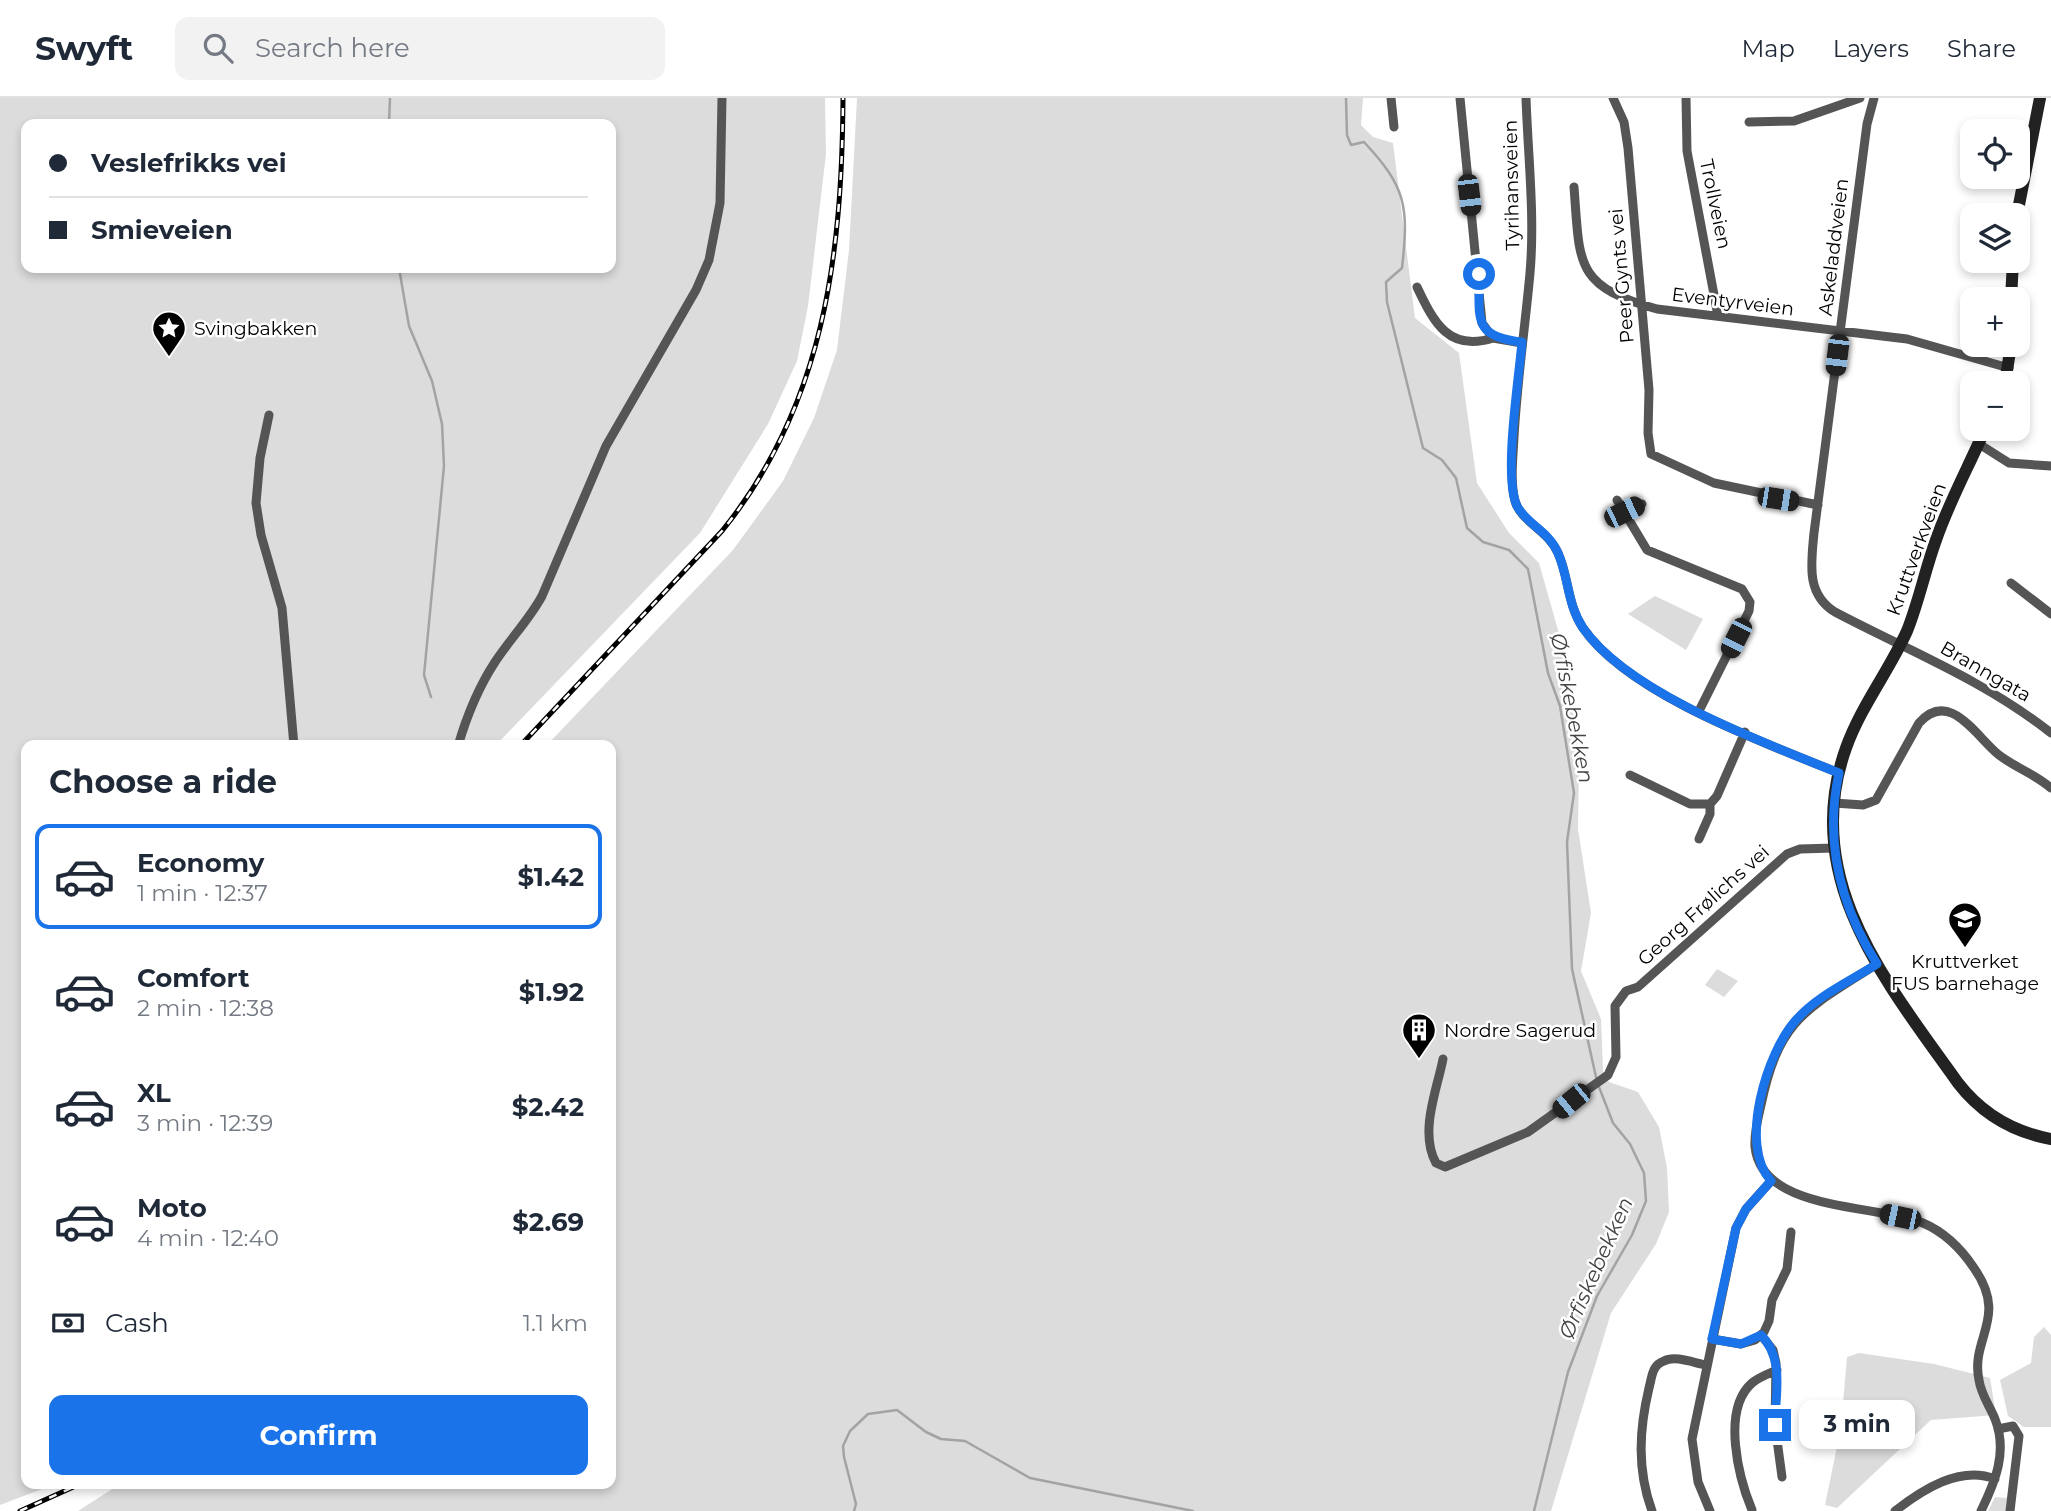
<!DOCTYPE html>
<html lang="en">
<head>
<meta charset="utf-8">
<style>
  body { margin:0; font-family:Montserrat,sans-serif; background:#f2f2f3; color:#1f2937; height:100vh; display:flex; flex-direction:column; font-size:26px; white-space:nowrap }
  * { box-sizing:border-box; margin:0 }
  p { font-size:23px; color:#747a83 }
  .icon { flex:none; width:38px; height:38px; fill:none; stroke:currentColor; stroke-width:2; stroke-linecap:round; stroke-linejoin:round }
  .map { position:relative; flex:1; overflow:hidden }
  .side { position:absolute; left:21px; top:642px; width:595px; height:749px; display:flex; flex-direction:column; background:#fff; border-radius:14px; box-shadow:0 4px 10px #0003 }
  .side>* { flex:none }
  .guide { position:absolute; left:21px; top:21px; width:595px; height:154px; border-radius:14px; box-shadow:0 4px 10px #0003; display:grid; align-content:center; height:154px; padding:0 28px; background:#fff }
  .buttons { position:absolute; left:1960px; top:21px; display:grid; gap:14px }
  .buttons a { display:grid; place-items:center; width:70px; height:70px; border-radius:14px; background:#fff; box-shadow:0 4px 10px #0003; font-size:35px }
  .end { position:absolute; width:32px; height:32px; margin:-16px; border:9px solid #1a73e8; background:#fff; box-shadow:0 0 0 4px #fff }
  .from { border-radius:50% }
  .bubble { position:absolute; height:49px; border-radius:14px; background:#fff; box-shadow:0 4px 10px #0003; font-size:23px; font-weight:700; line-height:49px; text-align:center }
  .car { position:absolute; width:21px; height:42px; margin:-21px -10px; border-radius:9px; box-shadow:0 0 5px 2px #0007; background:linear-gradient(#222 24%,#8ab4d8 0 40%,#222 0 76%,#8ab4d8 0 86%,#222 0) }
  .guide b { display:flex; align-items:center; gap:24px; height:66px; font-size:26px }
  .guide b+b { border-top:2px solid #e0e1e3 }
  .guide i { width:18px; height:18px; background:#1f2937 }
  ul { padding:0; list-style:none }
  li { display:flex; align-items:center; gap:21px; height:105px; margin:0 14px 10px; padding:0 14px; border:4px solid transparent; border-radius:14px }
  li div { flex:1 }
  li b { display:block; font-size:26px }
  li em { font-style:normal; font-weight:700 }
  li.active { border-color:#1a73e8 }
  li>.icon { width:63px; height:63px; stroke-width:1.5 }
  h2 { padding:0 28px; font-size:32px; line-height:84px }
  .pay { display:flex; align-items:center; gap:18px; height:77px; padding:0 28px; font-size:26px }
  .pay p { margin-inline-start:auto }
  .cta { display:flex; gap:14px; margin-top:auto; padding:14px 28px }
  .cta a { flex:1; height:80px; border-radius:14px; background:#1a73e8; color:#fff; font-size:28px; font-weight:700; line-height:80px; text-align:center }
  header { display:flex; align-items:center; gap:42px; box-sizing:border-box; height:98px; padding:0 35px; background:#fff; border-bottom:2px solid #e0e1e3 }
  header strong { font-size:33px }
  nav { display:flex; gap:38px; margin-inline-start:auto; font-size:24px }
  .search { width:490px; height:63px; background:#f2f2f3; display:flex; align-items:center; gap:18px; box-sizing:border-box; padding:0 24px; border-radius:14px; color:#747a83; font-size:26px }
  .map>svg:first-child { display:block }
  .green { fill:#dcdcdc; fill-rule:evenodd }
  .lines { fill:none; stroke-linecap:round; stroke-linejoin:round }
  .stream { stroke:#a3a3a3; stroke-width:2.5 }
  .street { stroke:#555; stroke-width:9 }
  .secondary { stroke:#222; stroke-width:12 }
  .rail-casing { stroke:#000; stroke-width:5 }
  .rail { stroke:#fff; stroke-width:2.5; stroke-dasharray:8; stroke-linecap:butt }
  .route { stroke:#1a73e8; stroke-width:9 }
  .labels { text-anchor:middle; stroke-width:5; stroke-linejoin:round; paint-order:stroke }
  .street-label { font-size:19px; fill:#000; stroke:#fff }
  .poi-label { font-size:19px; fill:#000; stroke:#fff; text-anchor:start }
  .water-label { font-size:21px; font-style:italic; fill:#444; stroke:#fff }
</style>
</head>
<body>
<header>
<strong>Swyft</strong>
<div class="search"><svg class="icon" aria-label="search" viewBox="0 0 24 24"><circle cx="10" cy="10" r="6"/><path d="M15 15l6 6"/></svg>Search here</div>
<nav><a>Map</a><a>Layers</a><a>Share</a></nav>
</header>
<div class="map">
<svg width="2051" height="1413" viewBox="0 0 2051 1413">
  <rect width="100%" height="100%" fill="#fff"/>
  <path class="green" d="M 0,0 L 825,0 L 826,56 L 808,208 L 797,263 L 768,326 L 700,435 L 496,647 L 26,648 L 26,1386 L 55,1386 L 0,1407 ZM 26,26 L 611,26 L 611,170 L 26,170 Z
    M 857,0 L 1363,0 L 1361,27 L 1373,39 L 1393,45 L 1415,220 L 1459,255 L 1477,385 L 1509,435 L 1539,465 L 1571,578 L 1579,669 L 1578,731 L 1591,815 L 1581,873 L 1601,921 L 1603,973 L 1609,984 L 1638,994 L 1659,1029 L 1667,1070 L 1669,1114 L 1656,1146 L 1611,1215 L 1551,1413 L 78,1413 L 120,1386 L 611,1386 L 611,648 L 547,647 L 733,452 L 783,383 L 814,320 L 837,252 L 849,152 Z
    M 1655,498 L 1703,521 L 1686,552 L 1628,516 Z
    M 1717,871 L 1738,883 L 1724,899 L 1705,887 Z
    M 2044,1229 L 2051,1237 L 2051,1329 L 2024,1329 L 2008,1318 L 2000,1282 L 2031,1265 L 2034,1239 Z
    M 1859,1255 L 1934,1266 L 1990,1280 L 1996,1317 L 1931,1322 L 1837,1410 L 1825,1407 L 1841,1329 L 1847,1259 Z
    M 1995,1399 L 2007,1400 L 2006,1413 L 1988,1413 Z"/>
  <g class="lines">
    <path class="stream" d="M 1346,0 L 1347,37 L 1351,47 L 1364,44 C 1406,89 1409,108 1402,170 L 1386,184 L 1387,204 L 1423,350 L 1442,362 L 1456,380 L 1467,430 L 1483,444 L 1509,452 L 1528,471 L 1548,575 L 1560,608 L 1574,695 L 1567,744 L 1572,871 L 1596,979
      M 389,26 L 390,0
      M 399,170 L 409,228 L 432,283 L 442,326 L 444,368 L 424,577 L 431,599
      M 854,1413 L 856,1406 L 844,1359 L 843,1348 L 850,1333 L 868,1316 L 897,1312 L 926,1334 L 941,1341 L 965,1343 L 1030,1380 L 1193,1413
      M 1534,1413 L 1568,1274 L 1597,1198 L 1632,1137 L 1646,1103 L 1644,1075 L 1630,1046 L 1613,1025 L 1599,989"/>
    <path class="street" d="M 1391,0 L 1394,29
      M 1460,0 L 1482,225 L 1493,240 L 1522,245
      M 1526,0 C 1528,58 1535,118 1530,175 C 1525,230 1517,284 1514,339 C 1513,360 1510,383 1515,403 C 1521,424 1548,432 1558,455 C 1569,479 1567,506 1583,530 C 1628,596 1765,645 1839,675
      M 1613,0 L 1624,24 L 1628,50 L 1649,292 L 1648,335 L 1651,356 L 1714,385 L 1818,407
      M 1686,0 L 1687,53 L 1718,218
      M 1874,0 L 1867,26 L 1814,435 C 1811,466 1806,496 1835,514 C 1909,553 1984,582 2051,635
      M 1749,24 L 1794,23 L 1860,0
      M 1574,89 C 1580,166 1574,188 1657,211 L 1907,241 L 2009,270
      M 1417,189 C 1434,225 1449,254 1493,240
      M 269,317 L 260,360 L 256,405 L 261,437 L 282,510 L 294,648
      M 1979,346 L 2009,365 L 2051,368
      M 1617,402 L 1647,452 L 1742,491 L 1750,504 L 1749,513 L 1699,613
      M 1624,414 L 1642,406
      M 2011,485 L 2051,516
      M 458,648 C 467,617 478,590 495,564 C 510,541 529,522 542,498 L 606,348 L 696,192 L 709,162 L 720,105 L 722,0
      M 1630,677 L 1690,706 L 1710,706
      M 1834,705 L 1863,707 L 1876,702 L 1919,625 C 1950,590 1977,640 1999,657 C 2016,670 2035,676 2051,690
      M 1699,741 L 1710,716 L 1710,706 L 1717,698 L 1745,634
      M 1877,866 C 1807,911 1779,920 1761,1007 C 1758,1020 1754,1035 1755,1049 C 1762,1114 1876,1106 1923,1125 C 1944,1134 1962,1152 1974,1170 C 2009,1220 1970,1240 1979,1282 C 1981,1297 1990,1308 1995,1321 C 2008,1354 1995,1384 1981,1413
      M 1443,961 C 1437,992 1419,1034 1436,1065 L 1445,1069 L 1528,1034 L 1608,977 L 1616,959 L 1615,908 L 1626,893 L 1638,889 L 1787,756 L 1800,751 L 1834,750
      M 1761,1237 L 1773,1252 L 1776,1265 L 1775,1327 L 1782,1379
      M 1712,1241 L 1741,1246 L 1755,1242 L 1764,1234 L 1769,1223 L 1772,1202 L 1787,1171 L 1791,1134
      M 1998,1331 L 2013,1328 L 2019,1338 L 2010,1413
      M 1752,1412 C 1739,1381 1721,1312 1752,1285 C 1759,1279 1768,1276 1777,1272
      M 1652,1413 C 1637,1372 1639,1332 1649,1290 C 1652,1279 1652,1267 1664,1263 C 1675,1257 1694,1265 1706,1267
      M 1710,1413 L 1698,1384 L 1692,1341 L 1736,1130 L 1746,1111 L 1771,1083
      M 1895,1413 C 1922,1392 1960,1367 1995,1381"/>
    <path class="secondary" d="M 2017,117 L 2040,0
      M 2011,201 L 2013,163
      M 2005,285 L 2011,247
      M 1985,331 C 1969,368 1949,404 1936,442 C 1925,472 1919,503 1907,533 C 1889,573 1861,608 1846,650 C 1799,781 1887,885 1958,985 C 1982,1016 2013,1034 2051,1041"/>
    <g class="rail-casing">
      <path id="rail" d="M 520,648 L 722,433 C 824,307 842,158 843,0
        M 20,1413 L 80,1386"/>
    </g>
    <use href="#rail" class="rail"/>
  </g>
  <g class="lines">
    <path class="route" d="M 1479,176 C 1480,219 1471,239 1522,244 C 1519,280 1503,379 1517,408 C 1527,427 1548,432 1558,455 C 1569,480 1567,506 1583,530 C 1629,596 1765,645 1839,675 C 1824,744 1840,807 1877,866 C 1850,883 1817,898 1796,922 C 1767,954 1738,1047 1771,1083 L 1746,1111 L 1736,1130 L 1712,1241 L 1741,1246 L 1761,1237 C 1785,1261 1775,1296 1775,1327"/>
  </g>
  <defs>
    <g id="sight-pin" transform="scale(1.75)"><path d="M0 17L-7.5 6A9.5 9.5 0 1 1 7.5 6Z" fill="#000" stroke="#fff"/><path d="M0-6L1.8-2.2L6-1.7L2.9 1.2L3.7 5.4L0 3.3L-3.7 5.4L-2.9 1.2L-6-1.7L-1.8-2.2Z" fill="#fff"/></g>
    <g id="school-pin" transform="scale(1.75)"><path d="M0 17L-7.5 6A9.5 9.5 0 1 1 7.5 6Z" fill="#000" stroke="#fff"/><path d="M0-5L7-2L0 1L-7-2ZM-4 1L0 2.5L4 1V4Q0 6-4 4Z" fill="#fff"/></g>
    <g id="building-pin" transform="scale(1.75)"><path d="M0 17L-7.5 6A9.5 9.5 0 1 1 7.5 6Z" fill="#000" stroke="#fff"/><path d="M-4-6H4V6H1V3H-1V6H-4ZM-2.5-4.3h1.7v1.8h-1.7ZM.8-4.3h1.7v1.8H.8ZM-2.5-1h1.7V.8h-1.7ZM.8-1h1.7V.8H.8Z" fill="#fff"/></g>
  </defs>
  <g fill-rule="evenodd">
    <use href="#sight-pin" x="169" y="230"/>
    <use href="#school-pin" x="1965" y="821"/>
    <use href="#building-pin" x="1419" y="932"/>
  </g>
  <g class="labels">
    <g class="street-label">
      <text transform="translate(1511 87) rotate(-91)" y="7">Tyrihansveien</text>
      <text transform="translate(1716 106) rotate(78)" y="7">Trollveien</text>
      <text transform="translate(1833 149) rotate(-83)" y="7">Askeladdveien</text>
      <text transform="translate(1621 178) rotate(-95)" y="7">Peer Gynts vei</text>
      <text transform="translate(1733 203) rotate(7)" y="7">Eventyrveien</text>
      <text transform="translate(1916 451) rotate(-70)" y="7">Kruttverkveien</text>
      <text transform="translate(1986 573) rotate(30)" y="7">Branngata</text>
      <text transform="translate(1703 807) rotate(-42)" y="7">Georg Frølichs vei</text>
    </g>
    <g class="poi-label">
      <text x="194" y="237">Svingbakken</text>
      <text x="1965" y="870" text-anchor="middle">Kruttverket<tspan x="1965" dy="22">FUS barnehage</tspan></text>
      <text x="1444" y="939">Nordre Sagerud</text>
    </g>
    <g class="water-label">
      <text transform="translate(1572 610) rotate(79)" y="7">Ørfiskebekken</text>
      <text transform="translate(1596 1170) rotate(-66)" y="7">Ørfiskebekken</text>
    </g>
  </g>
</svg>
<div class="buttons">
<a><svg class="icon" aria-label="locate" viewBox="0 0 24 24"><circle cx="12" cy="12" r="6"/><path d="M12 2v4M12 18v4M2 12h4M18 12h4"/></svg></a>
<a><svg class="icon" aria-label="layers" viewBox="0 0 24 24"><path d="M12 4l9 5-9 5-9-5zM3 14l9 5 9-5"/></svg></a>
<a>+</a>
<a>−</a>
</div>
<i class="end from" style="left:1479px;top:176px"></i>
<i class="end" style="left:1775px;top:1327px"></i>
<div class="bubble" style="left:1799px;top:1302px;width:116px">3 min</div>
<i class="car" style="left:1469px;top:97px;rotate:173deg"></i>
<i class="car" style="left:1837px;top:257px;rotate:187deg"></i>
<i class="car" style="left:1778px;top:401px;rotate:99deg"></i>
<i class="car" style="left:1624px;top:414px;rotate:64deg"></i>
<i class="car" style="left:1736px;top:540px;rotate:207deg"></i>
<i class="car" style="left:1571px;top:1003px;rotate:231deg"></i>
<i class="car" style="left:1900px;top:1119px;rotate:282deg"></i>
<div class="guide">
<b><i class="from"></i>Veslefrikks vei</b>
<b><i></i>Smieveien</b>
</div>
<section class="side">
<h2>Choose a ride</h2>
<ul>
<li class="active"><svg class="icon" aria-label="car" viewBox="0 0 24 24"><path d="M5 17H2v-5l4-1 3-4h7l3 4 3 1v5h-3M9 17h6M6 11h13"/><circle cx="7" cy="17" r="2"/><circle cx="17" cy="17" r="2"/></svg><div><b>Economy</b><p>1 min · 12:37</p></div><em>$1.42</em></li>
<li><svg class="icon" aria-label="car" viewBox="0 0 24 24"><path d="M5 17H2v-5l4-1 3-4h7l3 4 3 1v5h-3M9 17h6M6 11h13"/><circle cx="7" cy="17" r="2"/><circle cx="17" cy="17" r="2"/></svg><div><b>Comfort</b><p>2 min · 12:38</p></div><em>$1.92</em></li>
<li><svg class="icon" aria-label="car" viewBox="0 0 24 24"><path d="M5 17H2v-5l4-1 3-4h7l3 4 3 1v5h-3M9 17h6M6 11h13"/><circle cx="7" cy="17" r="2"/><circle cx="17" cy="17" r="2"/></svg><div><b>XL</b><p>3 min · 12:39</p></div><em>$2.42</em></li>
<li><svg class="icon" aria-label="car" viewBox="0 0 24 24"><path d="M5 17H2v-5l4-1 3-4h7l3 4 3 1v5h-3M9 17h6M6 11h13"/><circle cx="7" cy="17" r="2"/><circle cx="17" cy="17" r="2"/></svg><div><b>Moto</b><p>4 min · 12:40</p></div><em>$2.69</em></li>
</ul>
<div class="pay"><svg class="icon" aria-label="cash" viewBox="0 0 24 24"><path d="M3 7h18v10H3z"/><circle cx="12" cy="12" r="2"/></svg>Cash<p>1.1 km</p></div>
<div class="cta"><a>Confirm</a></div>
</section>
</div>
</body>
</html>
